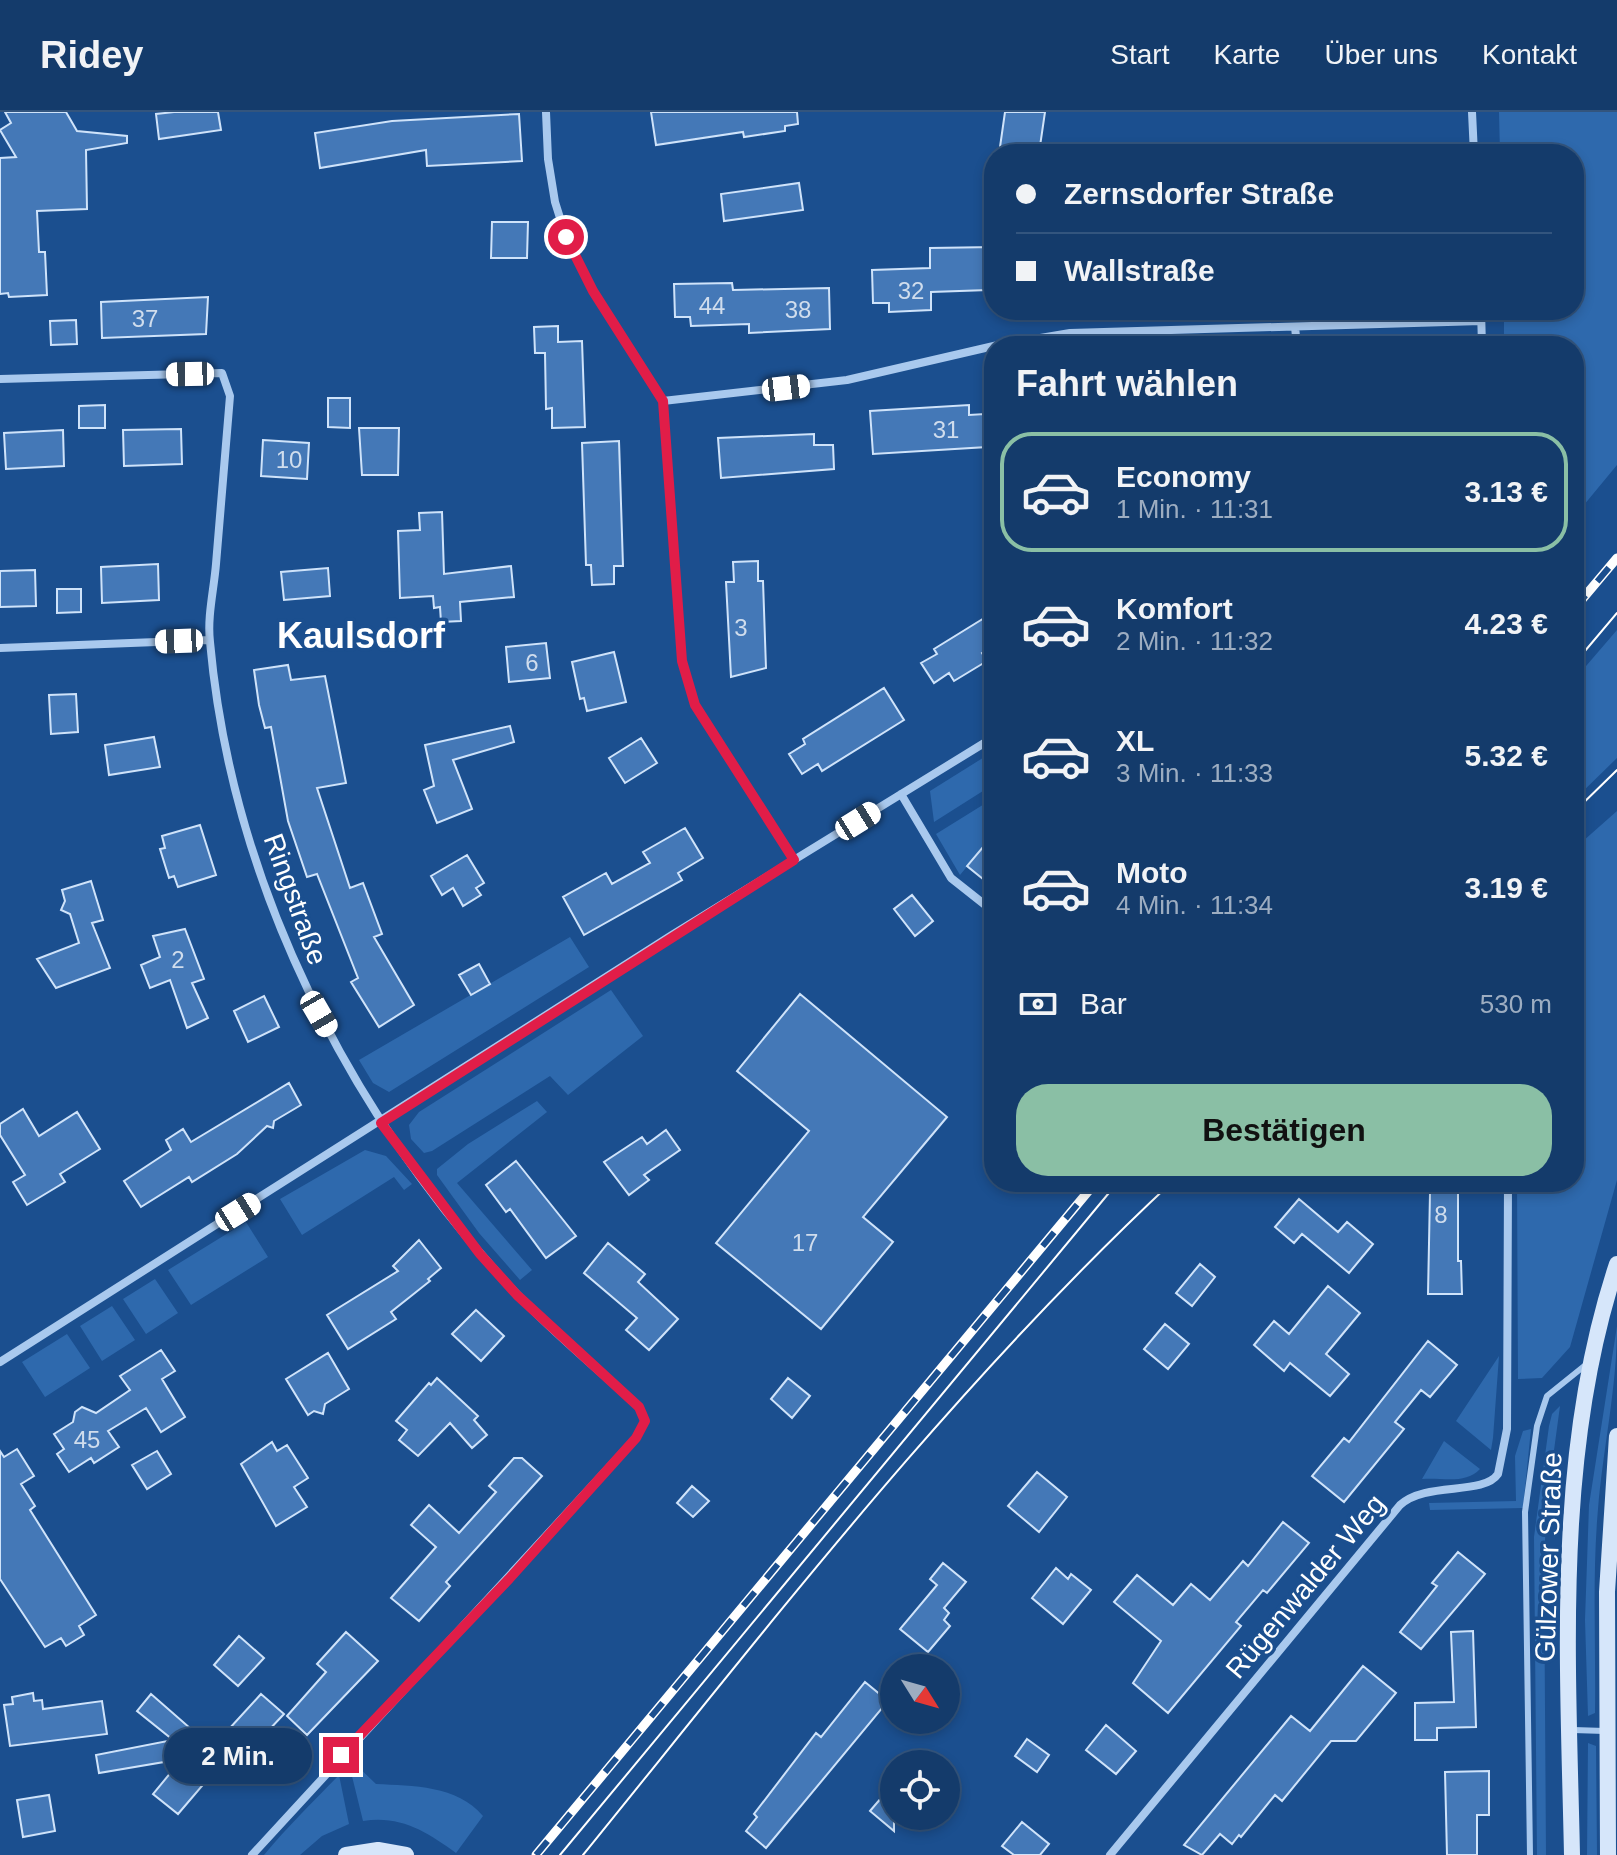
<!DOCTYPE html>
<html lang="de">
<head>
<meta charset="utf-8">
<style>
  body { margin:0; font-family:Arial,sans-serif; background:#1d4271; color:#f1f3f6; height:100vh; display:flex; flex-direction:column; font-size:30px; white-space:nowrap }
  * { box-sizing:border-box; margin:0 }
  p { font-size:26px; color:#9dadc1 }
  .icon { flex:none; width:44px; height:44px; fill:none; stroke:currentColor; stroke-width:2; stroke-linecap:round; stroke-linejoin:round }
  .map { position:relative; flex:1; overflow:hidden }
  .side { position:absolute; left:984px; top:224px; width:600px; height:856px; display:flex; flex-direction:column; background:#143b6b; border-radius:32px; box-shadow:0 4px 12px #0003,0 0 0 2px #33557e }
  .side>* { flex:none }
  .hud { position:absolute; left:984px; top:32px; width:600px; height:176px; border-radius:32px; box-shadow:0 4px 12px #0003,0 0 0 2px #33557e; display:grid; align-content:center; height:176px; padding:0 32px; background:#143b6b }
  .needle { width:52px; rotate:127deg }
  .tools { position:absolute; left:880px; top:1542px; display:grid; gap:16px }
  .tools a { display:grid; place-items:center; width:80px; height:80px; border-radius:50%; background:#143b6b; box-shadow:0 4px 12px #0003,0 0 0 2px #33557e; font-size:40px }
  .end { position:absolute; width:36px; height:36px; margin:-18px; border:10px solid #e11d48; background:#fff; box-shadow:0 0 0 4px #fff }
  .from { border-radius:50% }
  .bubble { position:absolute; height:56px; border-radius:28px; background:#143b6b; box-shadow:0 4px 12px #0003,0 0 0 2px #33557e; font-size:26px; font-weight:800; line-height:56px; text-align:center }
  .car { position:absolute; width:24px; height:48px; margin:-24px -12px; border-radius:10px; box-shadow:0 0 6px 2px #0007; background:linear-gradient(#fff 24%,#345 0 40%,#fff 0 76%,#345 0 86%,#fff 0) }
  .hud b { display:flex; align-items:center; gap:28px; height:76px; font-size:30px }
  .hud b+b { border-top:2px solid #33557e }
  .hud i { width:20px; height:20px; background:#f1f3f6 }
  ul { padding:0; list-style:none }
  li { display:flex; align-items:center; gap:24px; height:120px; margin:0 16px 12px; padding:0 16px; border:4px solid transparent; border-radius:32px }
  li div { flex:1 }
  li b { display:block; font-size:30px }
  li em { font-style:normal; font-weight:800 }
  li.active { border-color:#8abfa5 }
  li>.icon { width:72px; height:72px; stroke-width:1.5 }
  h2 { padding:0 32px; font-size:36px; line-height:96px }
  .pay { display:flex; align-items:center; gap:20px; height:88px; padding:0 32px; font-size:30px }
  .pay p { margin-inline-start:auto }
  .action { display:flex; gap:16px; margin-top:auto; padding:16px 32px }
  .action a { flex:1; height:92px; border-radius:32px; background:#8abfa5; color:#111; font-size:32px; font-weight:800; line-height:92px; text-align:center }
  header { display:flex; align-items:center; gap:48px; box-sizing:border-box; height:112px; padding:0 40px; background:#143b6b; border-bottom:2px solid #33557e }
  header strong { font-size:38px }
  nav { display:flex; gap:44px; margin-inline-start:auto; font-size:28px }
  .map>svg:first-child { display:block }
  .green { fill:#2e69ad }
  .building { fill:#4478b7; stroke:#cfe3fa; stroke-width:2 }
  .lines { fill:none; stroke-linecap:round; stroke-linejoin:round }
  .lane { stroke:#a9c9ee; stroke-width:6 }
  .street { stroke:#a9c9ee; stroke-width:8 }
  .secondary { stroke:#d6e6fa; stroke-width:16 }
  .tram { stroke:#fff; stroke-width:2 }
  .rail-casing { stroke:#fff; stroke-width:9 }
  .rail { stroke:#1b4f8f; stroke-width:6; stroke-dasharray:18; stroke-linecap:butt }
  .route { stroke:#e11d48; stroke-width:10 }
  .labels { text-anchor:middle; stroke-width:7; stroke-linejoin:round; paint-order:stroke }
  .number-label { font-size:24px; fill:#d0dded }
  .street-label { font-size:28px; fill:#fff; stroke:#1b4f8f }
  .district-label { font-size:36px; font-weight:bold; fill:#fff; stroke:#1b4f8f }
</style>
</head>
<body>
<header>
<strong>Ridey</strong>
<nav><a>Start</a><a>Karte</a><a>Über uns</a><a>Kontakt</a></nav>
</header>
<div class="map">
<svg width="1617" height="1743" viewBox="0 0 1617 1743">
  <rect width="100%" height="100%" fill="#1b4f8f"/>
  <path class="green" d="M 1499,0 L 1617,0 L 1617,353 L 1574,405 L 1574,234 L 1504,234 L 1504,198 L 1574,198 L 1574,42 L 1500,42 Z
    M 1412,224 L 1413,234 L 1328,234 L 1335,226 Z
    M 1617,518 L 1617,646 L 1574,688 L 1574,568 Z
    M 994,639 L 994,672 L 934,710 L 930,679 Z
    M 994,686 L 994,732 L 989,728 L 960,763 L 936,722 Z
    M 1617,699 L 1617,1068 L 1570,1235 L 1542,1266 L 1518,1267 L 1517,1070 L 1574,1070 L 1574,737 Z
    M 570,825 L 589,855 L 389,980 L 373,971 L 359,948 Z
    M 611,878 L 643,924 L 568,983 L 550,964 L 432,1039 L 424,1041 L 411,1027 L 409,1013 L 419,1000 Z
    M 537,989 L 547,1000 L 457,1071 L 532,1158 L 520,1168 L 479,1121 L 437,1063 L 437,1057 L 468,1032 Z
    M 365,1038 L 386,1044 L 412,1072 L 404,1078 L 394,1065 L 302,1123 L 280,1087 Z
    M 246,1110 L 268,1145 L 191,1193 L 168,1158 Z
    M 155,1167 L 178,1201 L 146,1222 L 123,1187 Z
    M 112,1194 L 135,1228 L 102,1249 L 80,1214 Z
    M 1617,1214 C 1617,1276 1603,1336 1598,1397 C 1592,1465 1596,1533 1595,1601 L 1588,1604 L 1585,1508 L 1589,1393 Z
    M 67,1222 L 90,1256 L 45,1285 L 22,1250 Z
    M 1499,1244 L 1493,1326 L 1491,1338 L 1456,1309 Z
    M 1560,1294 L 1547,1390 L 1544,1448 L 1546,1743 L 1537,1743 L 1534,1425 L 1549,1314 L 1552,1302 Z
    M 1531,1317 L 1523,1396 L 1430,1398 L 1429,1391 L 1516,1389 L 1515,1344 L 1523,1319 Z
    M 1444,1329 L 1480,1357 C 1465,1373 1442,1365 1422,1367 Z
    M 1588,1631 L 1596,1634 L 1597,1743 L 1587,1743 Z
    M 352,1649 L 376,1672 C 413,1674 457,1673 483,1704 L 456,1741 C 427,1720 401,1703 363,1709 L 349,1652 Z
    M 339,1663 L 349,1712 L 322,1724 L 300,1743 L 264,1743 C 288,1714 313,1690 339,1663 Z"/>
  <path class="building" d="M 5,0 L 66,0 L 77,19 L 127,24 L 127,31 L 86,38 L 87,97 L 37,99 L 39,140 L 45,140 L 47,183 L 9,185 L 8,181 L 0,182 L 0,46 L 16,45 L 0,18 L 11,11 Z
    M 174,0 L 218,0 L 221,18 L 159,27 L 156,2 Z
    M 651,0 L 797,0 L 798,12 L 785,14 L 785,19 L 744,25 L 743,20 L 656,33 Z
    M 1005,0 L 1045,0 L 1039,41 L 1000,35 Z
    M 519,2 L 522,49 L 427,54 L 426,38 L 320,56 L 315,21 L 392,9 Z
    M 799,71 L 803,98 L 724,109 L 721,82 Z
    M 492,110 L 528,110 L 527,146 L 491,146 Z
    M 994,135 L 994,167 L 988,168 L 988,178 L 931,180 L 931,198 L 889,200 L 889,191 L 873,191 L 872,158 L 930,156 L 930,136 Z
    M 732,171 L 733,178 L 829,176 L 830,217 L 749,221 L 749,212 L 691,214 L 690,205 L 675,205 L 674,172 Z
    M 208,185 L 206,222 L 102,226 L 101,190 Z
    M 76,208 L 77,232 L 51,233 L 50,209 Z
    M 558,214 L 558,230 L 582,229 L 585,315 L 552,316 L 552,296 L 546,297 L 545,241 L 535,241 L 534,215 Z
    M 328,286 L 350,286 L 350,316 L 328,315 Z
    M 105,293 L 105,316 L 79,316 L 79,294 Z
    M 969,293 L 969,303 L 985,302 L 987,335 L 873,342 L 870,299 Z
    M 359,316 L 399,316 L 398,363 L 362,363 Z
    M 181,317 L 182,352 L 124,354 L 123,318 Z
    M 63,318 L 64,354 L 6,357 L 4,321 Z
    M 814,322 L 814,333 L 833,333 L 834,357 L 721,366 L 718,326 Z
    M 263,328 L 309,331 L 307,367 L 261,364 Z
    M 619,329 L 623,454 L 614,454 L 614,472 L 592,473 L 591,453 L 586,453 L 582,331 Z
    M 442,400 L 444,462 L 511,454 L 514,485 L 460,490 L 461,509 L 441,510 L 440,495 L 434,496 L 433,484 L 400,486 L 398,419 L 420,418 L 419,401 Z
    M 758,449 L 758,469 L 763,469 L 766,556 L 731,565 L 726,470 L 734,470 L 733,450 Z
    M 158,452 L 159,488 L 102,491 L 101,455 Z
    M 328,456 L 330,484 L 284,488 L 281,460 Z
    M 35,458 L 36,494 L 0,495 L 0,459 Z
    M 57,477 L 81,477 L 81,500 L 57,501 Z
    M 994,500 L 994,533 L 982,541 L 987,549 L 954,569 L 949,561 L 934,571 L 921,551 L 937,542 L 934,537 Z
    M 546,531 L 550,566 L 509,570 L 506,535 Z
    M 614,540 L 626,590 L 587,599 L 584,586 L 580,587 L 572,550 Z
    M 288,553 L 291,568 L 325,564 L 346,671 L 317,676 L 350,776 L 363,771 L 382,822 L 374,825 L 414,893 L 379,915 L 351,870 L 358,866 L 317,762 L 307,765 L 288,709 L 271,615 L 265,616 L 259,593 L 254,558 Z
    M 884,576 L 904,608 L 822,659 L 818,652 L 802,662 L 789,642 L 805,632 L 803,627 Z
    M 76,582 L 78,620 L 51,622 L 49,583 Z
    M 510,614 L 514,630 L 453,648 L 472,697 L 437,711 L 424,678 L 434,674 L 425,633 Z
    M 154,625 L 160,655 L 109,663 L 105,633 Z
    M 641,626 L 657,651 L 625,671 L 609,646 Z
    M 200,713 L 216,763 L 178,775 L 174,764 L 169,766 L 160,737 L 165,736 L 162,724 Z
    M 685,716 L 703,746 L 678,761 L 682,768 L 584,823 L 563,785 L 606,761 L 612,772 L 650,751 L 643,740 Z
    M 994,722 L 994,776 L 967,754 Z
    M 467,743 L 484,771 L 476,776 L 481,783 L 463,794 L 453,776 L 442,783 L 431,764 Z
    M 91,769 L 103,808 L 92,811 L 110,856 L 56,876 L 37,847 L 79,831 L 70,802 L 61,798 L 65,789 L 62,778 Z
    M 912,783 L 933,809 L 915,824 L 894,797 Z
    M 185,817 L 204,867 L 192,871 L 208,906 L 187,916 L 170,868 L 150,876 L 141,853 L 160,845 L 153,824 Z
    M 479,852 L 490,872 L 471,883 L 459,863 Z
    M 800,882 L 947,1005 L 863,1105 L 893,1130 L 821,1217 L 716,1131 L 809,1019 L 737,959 Z
    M 264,884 L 279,915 L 248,930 L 234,899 Z
    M 289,971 L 301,993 L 274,1009 L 273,1016 L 267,1014 L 237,1042 L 192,1070 L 189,1065 L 141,1095 L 124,1069 L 171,1038 L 166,1028 L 183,1017 L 191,1030 Z
    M 23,997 L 39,1024 L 77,1000 L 100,1037 L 60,1062 L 65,1070 L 27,1093 L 13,1070 L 25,1063 L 0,1023 L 0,1012 Z
    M 666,1018 L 680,1038 L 644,1063 L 649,1068 L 629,1083 L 604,1050 L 642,1025 L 647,1032 Z
    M 516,1049 L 576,1124 L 546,1146 L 510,1097 L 506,1100 L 486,1073 Z
    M 1430,1081 L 1458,1081 L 1458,1149 L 1461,1149 L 1462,1182 L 1428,1182 Z
    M 1299,1087 L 1338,1120 L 1347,1110 L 1373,1132 L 1349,1161 L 1302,1122 L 1294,1131 L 1275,1115 Z
    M 419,1128 L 441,1156 L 428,1167 L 430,1169 L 391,1200 L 396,1207 L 348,1237 L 327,1203 L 398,1159 L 393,1154 Z
    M 608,1131 L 645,1162 L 638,1170 L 678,1207 L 649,1238 L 626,1218 L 637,1206 L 584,1161 Z
    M 1200,1152 L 1215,1165 L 1192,1194 L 1176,1181 Z
    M 1328,1174 L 1360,1201 L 1326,1242 L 1349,1262 L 1330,1284 L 1290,1251 L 1284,1259 L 1254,1233 L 1274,1209 L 1289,1222 Z
    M 476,1198 L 504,1224 L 481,1249 L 452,1222 Z
    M 1165,1212 L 1189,1232 L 1168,1257 L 1144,1237 Z
    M 1428,1229 L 1457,1253 L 1430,1285 L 1421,1278 L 1395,1310 L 1404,1317 L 1344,1390 L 1312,1364 L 1344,1326 L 1349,1330 Z
    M 161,1238 L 175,1259 L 162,1267 L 185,1305 L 161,1320 L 146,1296 L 108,1319 L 119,1335 L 94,1351 L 91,1346 L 69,1360 L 57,1342 L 64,1337 L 54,1322 L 73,1310 L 75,1300 L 82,1295 L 96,1301 L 130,1278 L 120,1264 Z
    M 328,1241 L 349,1277 L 325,1292 L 323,1302 L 314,1299 L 308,1303 L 286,1267 Z
    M 437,1266 L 478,1304 L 474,1308 L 487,1323 L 472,1336 L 450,1311 L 418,1344 L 399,1328 L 407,1318 L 396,1309 L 429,1271 L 431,1273 Z
    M 788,1266 L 810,1284 L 792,1306 L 771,1287 Z
    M 272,1330 L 277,1339 L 287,1333 L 308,1366 L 294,1375 L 307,1395 L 276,1414 L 241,1352 Z
    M 17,1337 L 34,1364 L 21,1372 L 35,1394 L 30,1398 L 96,1503 L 79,1514 L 84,1523 L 66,1534 L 61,1526 L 45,1535 L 0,1467 L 0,1339 L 4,1345 Z
    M 157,1339 L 171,1362 L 147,1377 L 132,1353 Z
    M 514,1346 L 522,1346 L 542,1364 L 446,1470 L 450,1474 L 419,1509 L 391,1486 L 436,1435 L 411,1413 L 429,1393 L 459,1421 L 496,1380 L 489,1374 Z
    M 1037,1360 L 1067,1385 L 1039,1420 L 1008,1394 Z
    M 692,1374 L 709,1389 L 693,1405 L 677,1391 Z
    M 1283,1410 L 1309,1431 L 1267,1481 L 1263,1478 L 1236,1510 L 1241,1514 L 1168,1601 L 1133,1571 L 1161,1529 L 1114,1490 L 1137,1463 L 1173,1493 L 1191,1472 L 1210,1488 L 1243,1449 L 1248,1454 Z
    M 1458,1440 L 1485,1462 L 1421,1537 L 1400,1520 L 1437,1474 L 1432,1471 Z
    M 943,1451 L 966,1470 L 944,1496 L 949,1501 L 944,1508 L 950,1514 L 928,1540 L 900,1517 L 937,1473 L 930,1467 Z
    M 1056,1456 L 1068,1467 L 1071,1462 L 1091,1478 L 1063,1512 L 1032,1486 Z
    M 1473,1519 L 1476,1615 L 1437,1616 L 1437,1628 L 1415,1628 L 1415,1591 L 1454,1590 L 1451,1520 Z
    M 346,1520 L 378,1549 L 307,1623 L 287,1604 L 326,1560 L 317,1552 Z
    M 239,1524 L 264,1546 L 238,1574 L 214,1553 Z
    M 1363,1554 L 1396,1581 L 1356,1629 L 1331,1629 L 1282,1689 L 1275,1683 L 1241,1725 L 1239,1723 L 1232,1732 L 1220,1722 L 1202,1743 L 1184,1733 L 1291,1604 L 1310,1619 Z
    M 865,1570 L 888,1589 L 766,1736 L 746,1719 L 757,1705 L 754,1702 L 816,1621 L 821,1625 Z
    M 33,1581 L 34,1589 L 42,1588 L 43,1597 L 102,1589 L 107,1622 L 10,1634 L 4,1593 L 13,1592 L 12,1585 Z
    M 151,1582 L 222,1644 L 210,1659 L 213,1661 L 178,1702 L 153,1682 L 182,1647 L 99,1661 L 96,1643 L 173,1628 L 137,1599 Z
    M 261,1582 L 284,1602 L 251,1637 L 229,1617 Z
    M 1106,1613 L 1136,1639 L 1116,1662 L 1086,1638 Z
    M 1027,1627 L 1049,1643 L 1037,1660 L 1015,1644 Z
    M 1489,1659 L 1489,1703 L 1477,1703 L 1477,1743 L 1447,1743 L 1445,1660 Z
    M 894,1671 L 894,1719 L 870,1699 Z
    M 49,1683 L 55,1719 L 23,1725 L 17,1688 Z
    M 1022,1710 L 1049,1732 L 1040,1743 L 1014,1743 L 1002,1734 Z"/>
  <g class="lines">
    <path class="lane" d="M 1573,1618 L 1605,1619
      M 1530,1743 L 1525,1400 L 1537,1314 L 1547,1284 L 1588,1251"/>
    <path class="street" d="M 546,0 L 548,47 L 555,90 L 566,125 L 593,179 L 663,289 L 682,549 L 695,593 L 794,748
      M 1472,0 L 1474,42
      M 1481,198 L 1482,234
      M 1295,215 L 1297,234
      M 0,267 L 222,261 L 230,284 C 225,340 221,396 216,452 C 214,477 207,505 210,530 C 232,773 350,1003 515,1180 C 553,1221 598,1257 639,1295 L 645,1309 L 636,1326 L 252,1743
      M 663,289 L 847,268 L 998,233 L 1070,221 L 1481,209
      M 0,536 L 209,528
      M 901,682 L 951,766 L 994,800
      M 0,1250 L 672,823 L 994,625
      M 1110,1743 L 1400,1393 C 1426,1369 1483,1384 1498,1362 L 1507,1317 L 1508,1070"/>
    <path class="secondary" d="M 346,1743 L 378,1738 L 406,1743
      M 1572,1743 C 1568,1547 1554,1341 1617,1152
      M 1608,1743 L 1607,1480 L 1617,1324"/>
    <path class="tram" d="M 1574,552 L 1617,501
      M 1574,700 L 1617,658
      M 560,1743 L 1118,1070
      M 583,1743 C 771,1511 953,1274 1172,1070"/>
    <g class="rail-casing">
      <path id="rail" d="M 1574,497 L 1617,446
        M 536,1743 L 1096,1070"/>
    </g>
    <use href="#rail" class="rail"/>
  </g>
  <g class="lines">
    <path class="route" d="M 341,1643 L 509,1467 L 636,1326 L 645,1309 L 639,1295 L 517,1183 L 480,1142 L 381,1011 L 794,748 L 695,593 L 682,549 L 663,289 L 593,179 L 566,125"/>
  </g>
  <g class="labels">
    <g class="number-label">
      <text x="911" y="187">32</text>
      <text x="712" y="202">44</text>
      <text x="798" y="206">38</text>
      <text x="145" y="215">37</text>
      <text x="946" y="326">31</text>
      <text x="289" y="356">10</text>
      <text x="741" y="524">3</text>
      <text x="532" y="559">6</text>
      <text x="178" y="856">2</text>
      <text x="1441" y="1111">8</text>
      <text x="805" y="1139">17</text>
      <text x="87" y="1336">45</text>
    </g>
    <g class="street-label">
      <text transform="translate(296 787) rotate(70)" y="10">Ringstraße</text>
      <text transform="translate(1548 1445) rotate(-88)" y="10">Gülzower Straße</text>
      <text transform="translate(1305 1474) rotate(-50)" y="10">Rügenwalder Weg</text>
    </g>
    <g class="district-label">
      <text x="361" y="536">Kaulsdorf</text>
    </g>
  </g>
</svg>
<div class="tools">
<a><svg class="needle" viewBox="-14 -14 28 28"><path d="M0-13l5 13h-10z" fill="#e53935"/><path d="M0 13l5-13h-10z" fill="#9dadc1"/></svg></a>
<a><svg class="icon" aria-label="locate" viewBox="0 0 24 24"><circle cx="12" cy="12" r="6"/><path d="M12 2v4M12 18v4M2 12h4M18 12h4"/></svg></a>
</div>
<i class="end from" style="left:566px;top:125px"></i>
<i class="end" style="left:341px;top:1643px"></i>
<div class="bubble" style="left:164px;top:1616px;width:148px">2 Min.</div>
<i class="car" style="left:190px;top:262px;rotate:269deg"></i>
<i class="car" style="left:786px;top:276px;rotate:83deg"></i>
<i class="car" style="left:179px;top:529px;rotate:268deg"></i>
<i class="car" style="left:858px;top:709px;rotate:58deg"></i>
<i class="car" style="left:319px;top:902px;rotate:150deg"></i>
<i class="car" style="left:238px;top:1100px;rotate:58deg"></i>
<div class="hud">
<b><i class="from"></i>Zernsdorfer Straße</b>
<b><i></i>Wallstraße</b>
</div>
<section class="side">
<h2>Fahrt wählen</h2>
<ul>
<li class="active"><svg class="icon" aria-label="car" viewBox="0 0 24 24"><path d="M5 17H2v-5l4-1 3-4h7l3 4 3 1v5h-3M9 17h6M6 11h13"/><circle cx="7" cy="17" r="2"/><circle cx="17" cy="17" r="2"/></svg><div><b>Economy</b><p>1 Min. · 11:31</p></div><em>3.13 €</em></li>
<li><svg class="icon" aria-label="car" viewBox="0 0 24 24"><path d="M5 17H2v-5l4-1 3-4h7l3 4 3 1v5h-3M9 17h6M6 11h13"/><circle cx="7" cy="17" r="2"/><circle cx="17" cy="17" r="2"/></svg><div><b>Komfort</b><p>2 Min. · 11:32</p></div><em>4.23 €</em></li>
<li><svg class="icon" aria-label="car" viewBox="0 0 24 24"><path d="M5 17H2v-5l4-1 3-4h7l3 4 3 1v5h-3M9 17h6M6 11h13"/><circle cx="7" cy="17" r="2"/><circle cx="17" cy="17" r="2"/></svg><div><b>XL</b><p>3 Min. · 11:33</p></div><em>5.32 €</em></li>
<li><svg class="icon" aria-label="car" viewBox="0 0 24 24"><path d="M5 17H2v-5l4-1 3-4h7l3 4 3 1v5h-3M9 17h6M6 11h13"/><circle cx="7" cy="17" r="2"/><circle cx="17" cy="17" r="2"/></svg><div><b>Moto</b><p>4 Min. · 11:34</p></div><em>3.19 €</em></li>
</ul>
<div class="pay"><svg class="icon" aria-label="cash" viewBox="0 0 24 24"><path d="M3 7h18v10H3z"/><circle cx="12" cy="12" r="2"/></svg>Bar<p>530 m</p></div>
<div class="action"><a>Bestätigen</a></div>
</section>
</div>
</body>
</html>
